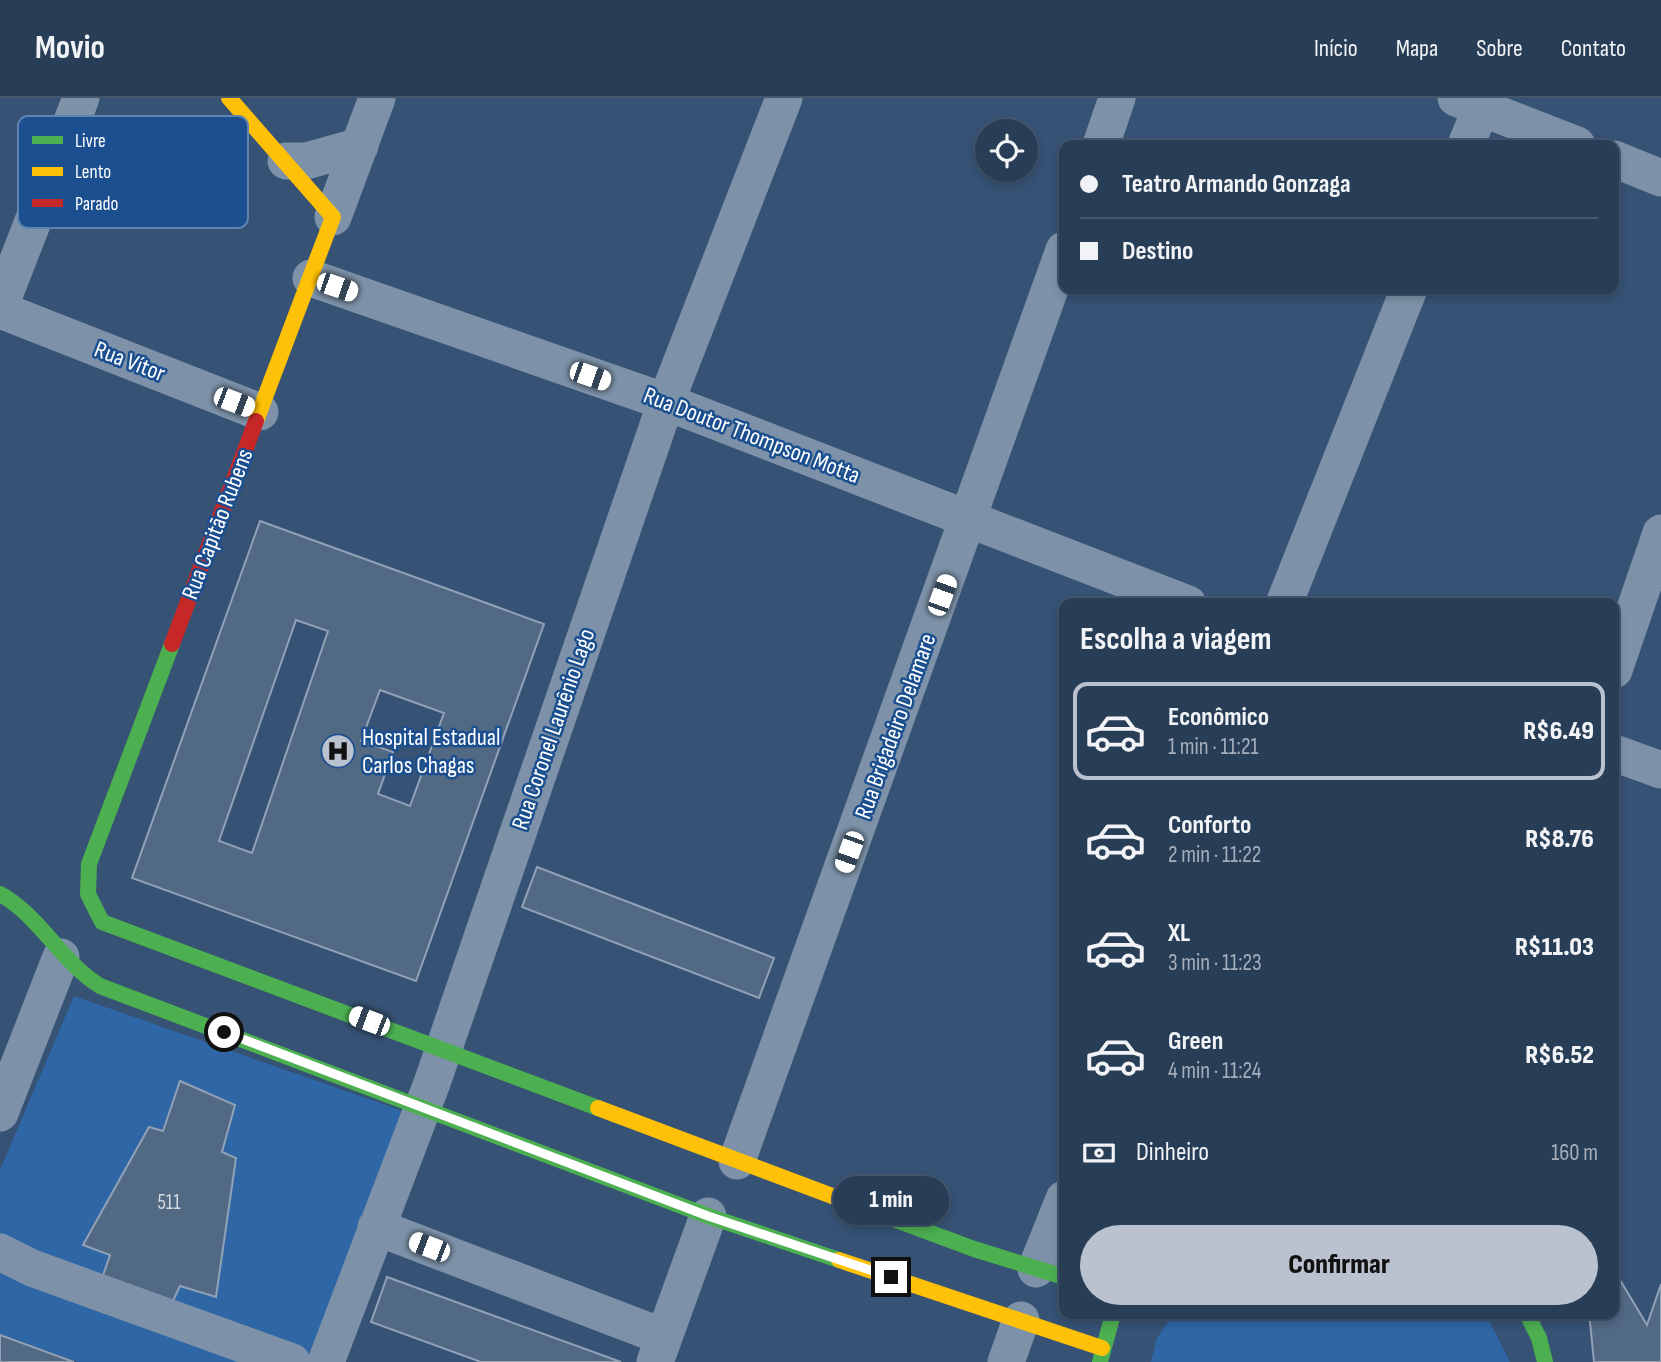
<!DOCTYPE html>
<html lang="pt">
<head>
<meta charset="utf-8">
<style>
  body { margin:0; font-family:"Sofia Sans Condensed",sans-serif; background:#30455d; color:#f1f3f6; height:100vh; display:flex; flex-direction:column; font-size:26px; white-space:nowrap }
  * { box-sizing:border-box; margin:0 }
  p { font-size:23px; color:#a5aeba }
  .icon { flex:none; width:38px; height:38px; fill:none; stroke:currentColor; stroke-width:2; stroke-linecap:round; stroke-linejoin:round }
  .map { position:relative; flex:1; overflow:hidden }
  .side { position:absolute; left:1059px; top:500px; width:560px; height:721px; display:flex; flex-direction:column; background:#283e57; border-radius:14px; box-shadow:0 4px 10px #0003,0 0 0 2px #44576d }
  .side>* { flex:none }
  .guide { position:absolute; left:1059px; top:42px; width:560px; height:154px; border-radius:14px; box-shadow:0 4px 10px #0003,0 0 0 2px #44576d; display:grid; align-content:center; height:154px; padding:0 21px; background:#283e57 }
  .buttons { position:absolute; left:975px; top:21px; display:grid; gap:14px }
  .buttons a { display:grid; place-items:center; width:63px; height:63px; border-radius:50%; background:#283e57; box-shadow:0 4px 10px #0003,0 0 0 2px #44576d; font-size:35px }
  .end { position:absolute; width:32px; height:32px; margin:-16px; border:9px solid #fff; background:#111; box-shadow:0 0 0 4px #111 }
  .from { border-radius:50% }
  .bubble { position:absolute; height:49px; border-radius:24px; background:#283e57; box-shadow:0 4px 10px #0003,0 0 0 2px #44576d; font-size:23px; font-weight:800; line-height:49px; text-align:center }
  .car { position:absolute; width:21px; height:42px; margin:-21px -10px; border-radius:9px; box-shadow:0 0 5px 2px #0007; background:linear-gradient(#fff 24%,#345 0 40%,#fff 0 76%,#345 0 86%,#fff 0) }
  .guide b { display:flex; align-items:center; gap:24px; height:66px; font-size:26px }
  .guide b+b { border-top:2px solid #44576d }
  .guide i { width:18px; height:18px; background:#f1f3f6 }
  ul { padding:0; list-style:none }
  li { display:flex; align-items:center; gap:21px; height:98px; margin:0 14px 10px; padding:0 7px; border:4px solid transparent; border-radius:14px }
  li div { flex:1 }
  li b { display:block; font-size:26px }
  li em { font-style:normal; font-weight:800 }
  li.active { border-color:#b9c2ce }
  li>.icon { width:63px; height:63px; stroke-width:1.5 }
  h2 { padding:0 21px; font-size:32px; line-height:84px }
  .pay { display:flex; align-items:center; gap:18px; height:77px; padding:0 21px; font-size:26px }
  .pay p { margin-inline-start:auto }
  .cta { display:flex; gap:14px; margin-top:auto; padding:14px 21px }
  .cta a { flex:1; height:80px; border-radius:42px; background:#b9c2ce; color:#111; font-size:28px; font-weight:800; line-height:80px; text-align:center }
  header { display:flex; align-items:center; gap:42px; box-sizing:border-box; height:98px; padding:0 35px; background:#283e57; border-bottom:2px solid #44576d }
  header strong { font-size:33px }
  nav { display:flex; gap:38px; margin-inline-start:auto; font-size:24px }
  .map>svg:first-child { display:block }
  .green { fill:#2f66a5 }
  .building { fill:#526984; stroke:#92a2b6; stroke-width:2; fill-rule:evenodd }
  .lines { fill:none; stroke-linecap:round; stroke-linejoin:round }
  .street { stroke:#7d92a8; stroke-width:37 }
  .fast { stroke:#4caf50; stroke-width:16 }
  .slow { stroke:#ffc107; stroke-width:16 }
  .jam { stroke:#c62828; stroke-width:16 }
  .route { stroke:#fff; stroke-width:9 }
  .labels { text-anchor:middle; stroke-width:5; stroke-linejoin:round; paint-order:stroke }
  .number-label { font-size:21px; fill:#d4dae0 }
  .street-label { font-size:24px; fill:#fff; stroke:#1b4f8f }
  .poi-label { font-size:24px; fill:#fff; stroke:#1b4f8f; text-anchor:start }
  .key { fill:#1b4f8f; stroke:#5f84b1; stroke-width:2 }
  .key-label { font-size:19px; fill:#fff }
</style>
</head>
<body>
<header>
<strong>Movio</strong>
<nav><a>Início</a><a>Mapa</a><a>Sobre</a><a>Contato</a></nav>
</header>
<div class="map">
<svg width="1661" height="1264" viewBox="0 0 1661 1264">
  <rect width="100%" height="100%" fill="#365274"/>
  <path class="green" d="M 74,898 L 406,1014 L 312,1264 L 78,1264 L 0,1236 L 0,1072 Z
    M 1173,1216 L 1486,1216 L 1510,1264 L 1151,1264 L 1157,1240 Z"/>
  <path class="building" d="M 260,423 L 544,526 L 416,883 L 132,780 ZM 296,522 L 328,533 L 252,755 L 219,743 ZM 380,592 L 444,615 L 410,708 L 378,696 L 393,654 L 361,643 Z
    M 537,769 L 774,860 L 759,900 L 522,809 Z
    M 180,983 L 235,1007 L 222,1054 L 236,1060 L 216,1199 L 180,1188 L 170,1209 L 100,1186 L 110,1157 L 83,1147 L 149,1029 L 163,1033 Z
    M 1614,1172 L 1647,1227 L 1661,1186 L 1661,1264 L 1594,1264 L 1590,1224 L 1585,1216 L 1614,1216 Z
    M 387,1179 L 621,1264 L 481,1264 L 371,1224 Z
    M 0,1237 L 74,1264 L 0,1264 Z"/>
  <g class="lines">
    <path class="street" d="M 1456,0 L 1577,47
      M 1101,47 L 1117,0
      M 1466,47 L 1481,10
      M 1614,61 L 1661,80
      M 286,63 L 306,63 L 360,48
      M 333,119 L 377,0
      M 311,180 L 666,304 L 1188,506
      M 0,208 L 81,0
      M 0,212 L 260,314
      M 1284,506 L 1409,191
      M 1614,572 L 1661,435
      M 1614,655 L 1661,672
      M 0,1015 L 61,859
      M 737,1063 L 1064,152
      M 376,1129 L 664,1239
      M 0,1154 L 32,1170 L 292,1264
      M 1036,1171 L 1064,1101
      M 326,1264 L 432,985 L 666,304 L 784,0
      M 655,1264 L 708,1118
      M 1006,1264 L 1021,1222"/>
    <path class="fast" d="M 172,546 L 89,766 L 88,796 L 102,824 L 598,1010
      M 0,796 C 41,819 60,863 100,888 L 708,1118 L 839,1162
      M 888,1119 L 974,1151 L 1064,1179
      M 1527,1216 L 1539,1240 L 1545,1264
      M 1100,1264 L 1113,1216"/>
    <path class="slow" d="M 229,0 L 333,119 L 256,323
      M 598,1010 L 888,1119
      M 839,1162 L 1102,1250"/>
    <path class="jam" d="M 172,546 L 256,323"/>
  </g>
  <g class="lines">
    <path class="route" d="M 224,934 L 708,1118 L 891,1179"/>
  </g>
  <defs>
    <g id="hospital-disc" transform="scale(1.75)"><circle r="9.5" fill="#b9c2ce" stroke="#1b4f8f"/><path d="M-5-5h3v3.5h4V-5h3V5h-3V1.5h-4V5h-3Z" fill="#111"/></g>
  </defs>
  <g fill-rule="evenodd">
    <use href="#hospital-disc" x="338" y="653"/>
  </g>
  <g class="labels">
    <g class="number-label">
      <text x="169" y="1111">511</text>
    </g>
    <g class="street-label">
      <text transform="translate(130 263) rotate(21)" y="8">Rua Vítor</text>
      <text transform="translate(752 337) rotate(21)" y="8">Rua Doutor Thompson Motta</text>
      <text transform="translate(217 426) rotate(-69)" y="8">Rua Capitão Rubens</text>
      <text transform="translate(895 628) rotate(-70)" y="8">Rua Brigadeiro Delamare</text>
      <text transform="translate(553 631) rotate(-71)" y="8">Rua Coronel Laurênio Lago</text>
    </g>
    <g class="poi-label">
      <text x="362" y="647">Hospital Estadual<tspan x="362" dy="28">Carlos Chagas</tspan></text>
    </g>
  </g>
  <rect x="18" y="18" width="230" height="112" rx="10" class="key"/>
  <rect x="32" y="38" width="31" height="8" fill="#4caf50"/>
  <rect x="32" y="69" width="31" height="9" fill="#ffc107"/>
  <rect x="32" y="101" width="31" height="8" fill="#c62828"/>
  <g class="key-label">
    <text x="75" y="49">Livre</text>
    <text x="75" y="80">Lento</text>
    <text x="75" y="112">Parado</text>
  </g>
</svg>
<div class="buttons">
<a><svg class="icon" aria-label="locate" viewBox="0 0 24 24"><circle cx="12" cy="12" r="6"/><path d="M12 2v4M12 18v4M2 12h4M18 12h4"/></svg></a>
</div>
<i class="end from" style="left:224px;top:934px"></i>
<i class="end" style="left:891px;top:1179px"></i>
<div class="bubble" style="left:833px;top:1078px;width:116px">1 min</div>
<i class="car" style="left:337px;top:189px;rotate:109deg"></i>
<i class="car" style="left:590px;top:278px;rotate:109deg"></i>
<i class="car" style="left:234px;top:304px;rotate:111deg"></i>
<i class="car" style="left:942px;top:497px;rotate:20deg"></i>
<i class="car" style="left:849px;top:754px;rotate:200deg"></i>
<i class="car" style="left:369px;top:923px;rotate:291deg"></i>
<i class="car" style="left:429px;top:1149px;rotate:291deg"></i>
<div class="guide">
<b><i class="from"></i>Teatro Armando Gonzaga</b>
<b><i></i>Destino</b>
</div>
<section class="side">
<h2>Escolha a viagem</h2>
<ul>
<li class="active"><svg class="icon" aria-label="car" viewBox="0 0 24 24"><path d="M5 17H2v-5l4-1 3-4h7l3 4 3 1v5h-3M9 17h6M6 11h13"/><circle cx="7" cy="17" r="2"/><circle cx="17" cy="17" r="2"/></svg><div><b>Econômico</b><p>1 min · 11:21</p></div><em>R$6.49</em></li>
<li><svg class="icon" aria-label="car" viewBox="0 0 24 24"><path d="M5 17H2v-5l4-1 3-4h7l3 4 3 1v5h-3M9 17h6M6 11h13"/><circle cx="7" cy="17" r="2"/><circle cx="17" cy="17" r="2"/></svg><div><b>Conforto</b><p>2 min · 11:22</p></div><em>R$8.76</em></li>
<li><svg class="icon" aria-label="car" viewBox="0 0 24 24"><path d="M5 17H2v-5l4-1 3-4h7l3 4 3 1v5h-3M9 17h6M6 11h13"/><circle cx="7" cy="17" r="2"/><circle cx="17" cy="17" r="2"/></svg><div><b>XL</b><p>3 min · 11:23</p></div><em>R$11.03</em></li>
<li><svg class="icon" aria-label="car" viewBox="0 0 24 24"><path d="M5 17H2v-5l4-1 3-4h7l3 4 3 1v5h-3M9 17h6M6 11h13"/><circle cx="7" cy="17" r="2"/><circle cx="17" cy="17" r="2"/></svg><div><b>Green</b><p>4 min · 11:24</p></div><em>R$6.52</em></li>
</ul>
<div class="pay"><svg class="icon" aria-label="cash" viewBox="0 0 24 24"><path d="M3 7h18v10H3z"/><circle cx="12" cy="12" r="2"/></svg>Dinheiro<p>160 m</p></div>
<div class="cta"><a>Confirmar</a></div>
</section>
</div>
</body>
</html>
